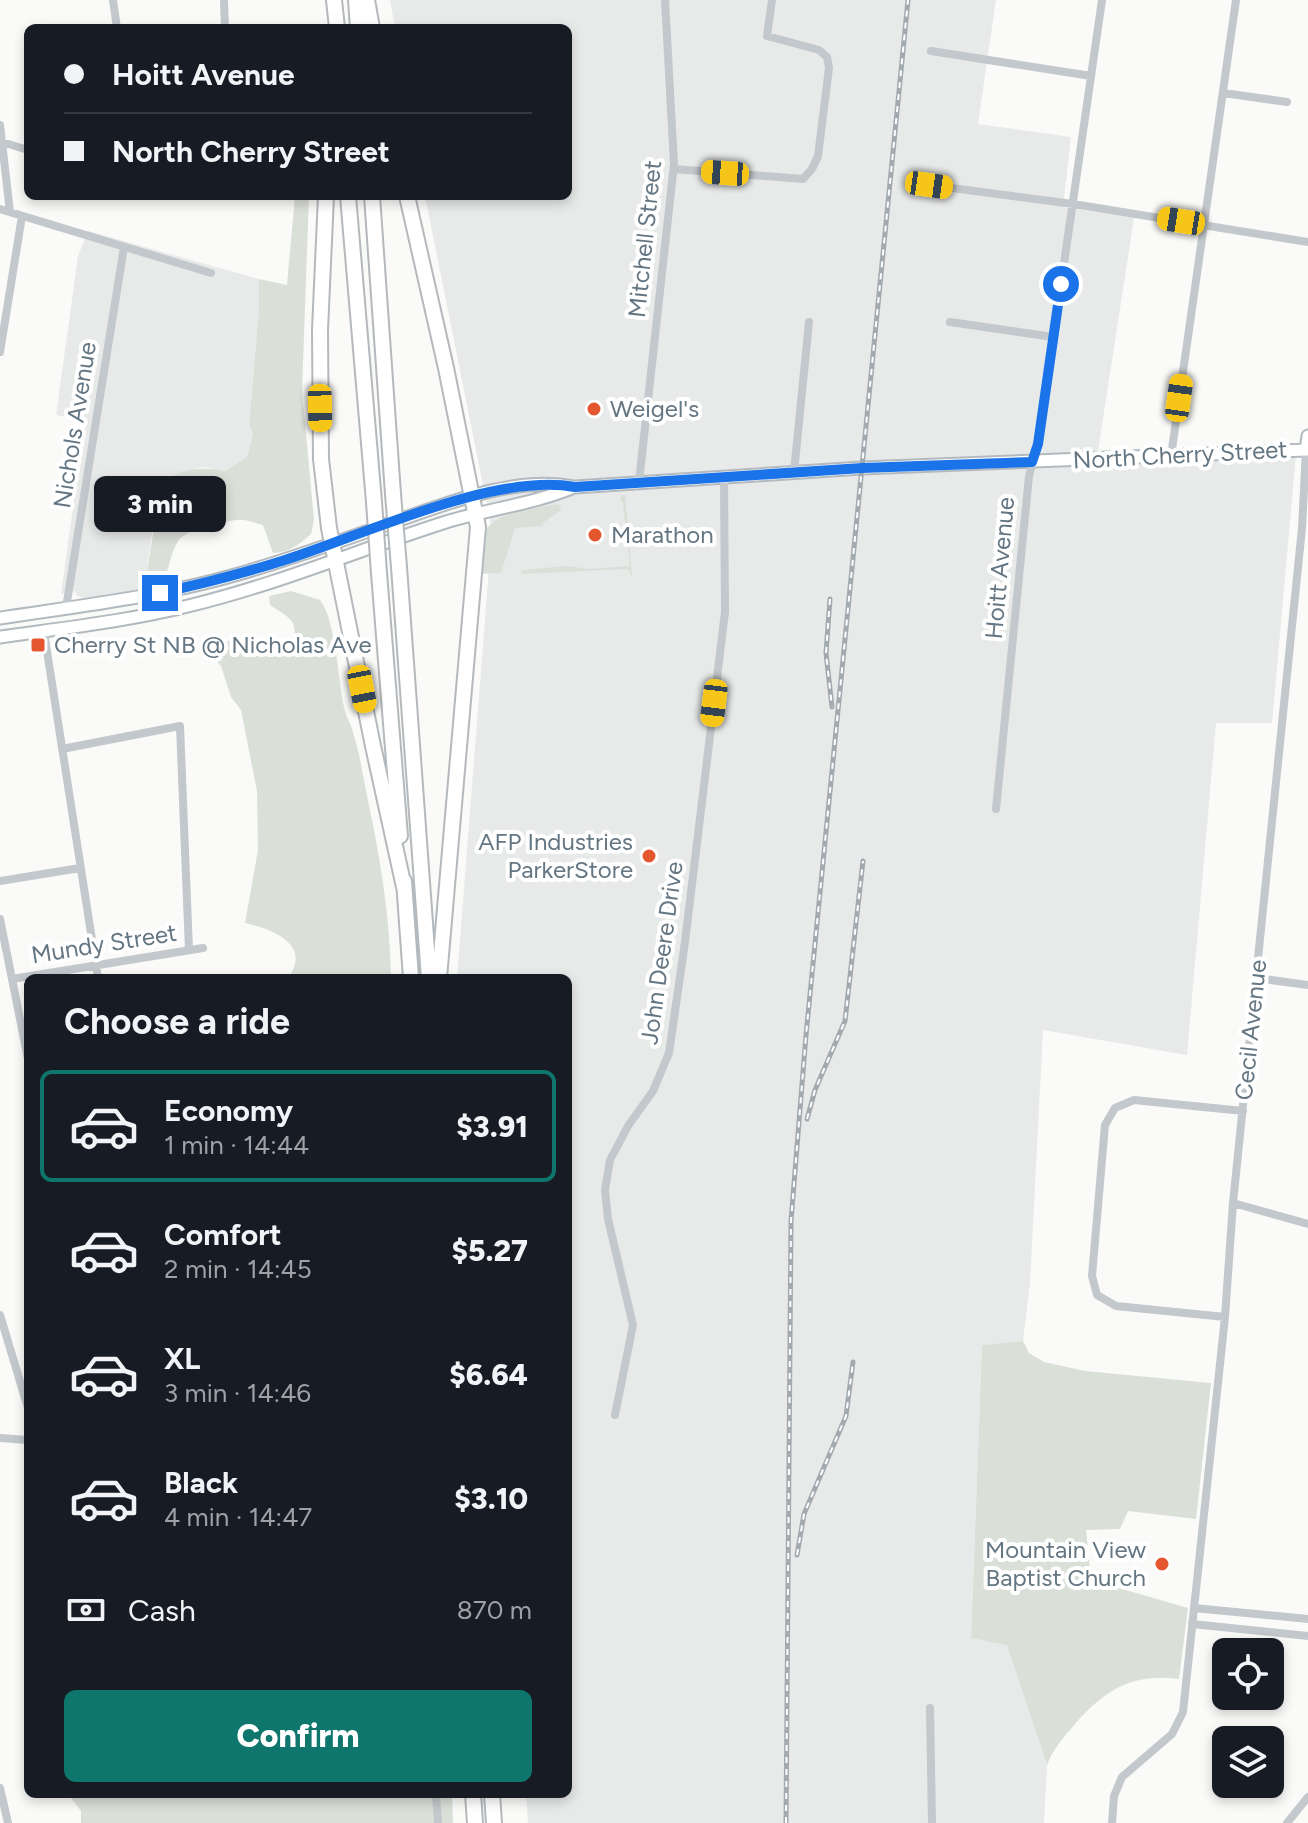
<!DOCTYPE html>
<html lang="en">
<head>
<meta charset="utf-8">
<style>
  body { margin:0; font-family:Figtree,sans-serif; background:#242831; color:#f1f3f6; height:100vh; display:flex; flex-direction:column; font-size:30px; white-space:nowrap }
  * { box-sizing:border-box; margin:0 }
  p { font-size:26px; color:#9ea1a6 }
  .icon { flex:none; width:44px; height:44px; fill:none; stroke:currentColor; stroke-width:2; stroke-linecap:round; stroke-linejoin:round }
  .map { position:relative; flex:1; overflow:hidden }
  .details { position:absolute; left:24px; top:974px; width:548px; height:824px; display:flex; flex-direction:column; background:#171b24; border-radius:12px; box-shadow:0 4px 12px #0003 }
  .details>* { flex:none }
  .hud { position:absolute; left:24px; top:24px; width:548px; height:176px; border-radius:12px; box-shadow:0 4px 12px #0003; display:grid; align-content:center; height:176px; padding:0 40px; background:#171b24 }
  .controls { position:absolute; left:1212px; top:1638px; display:grid; gap:16px }
  .controls a { display:grid; place-items:center; width:72px; height:72px; border-radius:12px; background:#171b24; box-shadow:0 4px 12px #0003; font-size:40px }
  .end { position:absolute; width:36px; height:36px; margin:-18px; border:10px solid #1a73e8; background:#fff; box-shadow:0 0 0 4px #fff }
  .from { border-radius:50% }
  .bubble { position:absolute; height:56px; border-radius:12px; background:#171b24; box-shadow:0 4px 12px #0003; font-size:26px; font-weight:800; line-height:56px; text-align:center }
  .car { position:absolute; width:24px; height:48px; margin:-24px -12px; border-radius:10px; box-shadow:0 0 6px 2px #0007; background:linear-gradient(#f5c518 24%,#345 0 40%,#f5c518 0 76%,#345 0 86%,#f5c518 0) }
  .hud b { display:flex; align-items:center; gap:28px; height:76px; font-size:30px }
  .hud b+b { border-top:2px solid #363941 }
  .hud i { width:20px; height:20px; background:#f1f3f6 }
  ul { padding:0; list-style:none }
  li { display:flex; align-items:center; gap:24px; height:112px; margin:0 16px 12px; padding:0 24px; border:4px solid transparent; border-radius:12px }
  li div { flex:1 }
  li b { display:block; font-size:30px }
  li em { font-style:normal; font-weight:800 }
  li.on { border-color:#0f766e }
  li>.icon { width:72px; height:72px; stroke-width:1.5 }
  h2 { padding:0 40px; font-size:36px; line-height:96px }
  .pay { display:flex; align-items:center; gap:20px; height:88px; padding:0 40px; font-size:30px }
  .pay p { margin-inline-start:auto }
  .action { display:flex; gap:16px; margin-top:auto; padding:16px 40px }
  .action a { flex:1; height:92px; border-radius:12px; background:#0f766e; color:#fff; font-size:32px; font-weight:800; line-height:92px; text-align:center }
  .map>svg:first-child { display:block }
  .built { fill:#e8e9e9 }
  .green { fill:#dadfd7 }
  .lines { fill:none; stroke-linecap:round; stroke-linejoin:round }
  .secondary-casing { stroke:#b3babf; stroke-width:15 }
  .highway-casing { stroke:#b4b9bd; stroke-width:18 }
  .street { stroke:#c3c8cc; stroke-width:8 }
  .secondary { stroke:#fff; stroke-width:11 }
  .highway { stroke:#fff; stroke-width:14 }
  .rail-casing { stroke:#a2aab0; stroke-width:5 }
  .rail { stroke:#fff; stroke-width:2; stroke-dasharray:6; stroke-linecap:butt }
  .highway-bridge-casing { stroke:#b4b9bd; stroke-width:18; stroke-linecap:butt }
  .highway-bridge { stroke:#fff; stroke-width:14 }
  .route { stroke:#1a73e8; stroke-width:10 }
  .poi-dot { fill:#e4572e; stroke:#fff; stroke-width:3 }
  .labels { text-anchor:middle; stroke-width:8; stroke-linejoin:round; paint-order:stroke }
  .street-label { font-size:24px; fill:#657683; stroke:#fff }
  .poi-label { font-size:24px; fill:#657683; stroke:#fff; text-anchor:start }
</style>
</head>
<body>
<div class="map">
<svg width="1308" height="1823" viewBox="0 0 1308 1823">
  <rect width="100%" height="100%" fill="#fafaf8"/>
  <path class="built" d="M 390,0 L 996,0 L 978,124 L 1071,137 L 1063,207 L 1134,218 L 1096,464 L 1296,455 L 1272,723 L 1216,723 L 1187,1055 L 1043,1030 L 1030,1283 L 1023,1341 L 982,1345 L 971,1638 L 1007,1644 L 1047,1765 L 1044,1823 L 528,1823 L 526,1794 L 568,1794 L 568,978 L 457,978 L 492,530 L 425,196 L 568,196 L 568,28 L 395,28 Z
    M 88,231 L 259,279 L 259,309 L 249,425 L 253,434 L 247,457 L 225,471 L 202,467 L 168,478 L 156,505 L 144,589 L 85,598 L 77,596 L 75,591 L 61,594 L 85,421 L 56,415 L 78,256 Z"/>
  <path class="green" d="M 295,196 L 309,196 L 302,391 L 314,520 L 311,534 C 300,544 288,553 273,553 L 263,525 C 255,523 245,519 237,520 C 223,521 186,529 178,541 C 165,563 173,584 144,589 L 161,485 C 179,467 202,467 225,471 L 247,457 L 253,434 L 249,425 L 259,309 L 259,279 L 287,285 Z
    M 622,495 L 625,495 L 632,577 L 628,569 L 521,574 L 522,570 L 567,566 L 589,569 L 630,566 L 623,503 L 620,499 Z
    M 556,504 L 560,505 L 561,510 L 544,522 L 542,526 L 515,528 L 501,573 L 479,574 C 480,560 479,543 486,530 C 497,511 536,509 556,504 Z
    M 291,591 L 320,600 C 336,620 338,680 344,707 C 346,717 352,726 354,736 C 360,755 363,776 367,796 C 380,856 390,916 391,978 L 288,978 C 313,944 271,929 245,923 L 258,850 L 257,791 L 241,710 L 231,697 L 221,666 L 212,656 L 209,646 C 235,628 268,666 292,649 C 299,619 292,620 270,605 L 269,596 Z
    M 1023,1341 L 1029,1353 L 1044,1362 L 1085,1371 L 1211,1383 L 1196,1519 L 1128,1511 L 1120,1529 L 1086,1530 L 1091,1580 L 1188,1608 L 1179,1679 C 1132,1673 1105,1690 1075,1724 C 1063,1738 1053,1749 1047,1765 L 1007,1645 L 971,1638 L 982,1345 Z
    M 68,1794 L 452,1794 L 453,1823 L 81,1823 L 81,1811 Z"/>
  <g class="lines">
    <g class="secondary-casing">
      <path id="secondary" d="M 0,618 C 79,606 158,597 235,575 C 285,561 335,543 385,525 C 444,505 512,475 575,487 L 862,468 L 1306,450 L 1308,436
        M 0,637 C 64,628 129,621 192,605 C 278,584 361,549 446,522 C 488,509 534,504 574,487"/>
    </g>
    <g class="highway-casing">
      <path id="highway" d="M 334,0 L 337,28
        M 356,0 L 358,28
        M 367,0 L 372,28
        M 326,196 L 320,330 L 321,459 L 329,528 L 373,746 L 404,887
        M 348,196 L 374,502
        M 372,196 L 393,494
        M 407,196 L 446,368 L 478,527 L 439,978
        M 399,567 L 429,978
        M 379,573 L 400,836
        M 404,881 L 411,978
        M 473,1794 L 475,1823
        M 492,1794 L 494,1823"/>
    </g>
    <path class="street" d="M 113,0 L 117,28
      M 224,0 L 225,28
      M 931,51 L 1091,76
      M 1223,93 L 1287,102
      M 0,125 L 10,212
      M 2,142 L 28,150
      M 674,169 L 803,179 L 812,169 L 818,156 L 829,68 L 827,57 L 819,50 L 767,36 L 772,0
      M 929,185 L 1073,204 L 1308,242
      M 0,209 L 211,273
      M 950,322 L 1053,337
      M 0,352 L 22,216
      M 1171,456 L 1236,0
      M 794,472 L 809,322
      M 639,482 L 674,164 L 665,0
      M 66,608 L 124,247
      M 44,632 L 98,978
      M 62,749 L 180,726 L 189,950
      M 996,809 L 1029,476 L 1038,444 L 1102,0
      M 0,881 L 80,868
      M 0,919 L 28,1059
      M 1256,978 L 1308,985
      M 12,979 L 203,948
      M 1233,1203 L 1308,1224
      M 0,1315 L 28,1408
      M 1225,1317 L 1116,1306 L 1097,1295 L 1092,1276 L 1105,1125 L 1115,1108 L 1134,1100 L 1243,1111
      M 615,1415 L 633,1325 L 608,1219 L 605,1190 L 610,1160 L 628,1126 L 653,1091 L 669,1053 L 685,942 L 725,612 L 724,477
      M 0,1438 L 28,1440
      M 1194,1608 L 1308,1619
      M 1192,1624 L 1308,1636
      M 930,1708 L 932,1823
      M 0,1788 L 8,1823
      M 436,1794 L 438,1823
      M 1112,1823 L 1114,1796 L 1122,1777 L 1172,1734 L 1183,1712 L 1225,1317 L 1233,1203 L 1302,528 L 1306,450
      M 1287,1823 L 1308,1797"/>
    <use href="#secondary" class="secondary"/>
    <use href="#highway" class="highway"/>
    <g class="rail-casing">
      <path id="rail" d="M 830,599 L 826,653 L 832,707
        M 807,1119 L 815,1090 L 845,1021 L 863,861
        M 797,1555 L 804,1514 L 846,1416 L 853,1362
        M 786,1823 L 791,1221 L 806,1035 L 908,0"/>
    </g>
    <use href="#rail" class="rail"/>
    <g class="highway-bridge-casing">
      <path id="highway-bridge" d="M 393,494 L 399,567
        M 374,502 L 379,573"/>
    </g>
    <use href="#highway-bridge" class="highway-bridge"/>
  </g>
  <g class="lines">
    <path class="route" d="M 160,593 C 202,584 244,573 285,560 C 364,535 495,472 575,487 L 862,468 L 1032,462 L 1038,444 L 1061,284"/>
  </g>
  <g class="poi-dot">
    <circle cx="594" cy="409" r="8"/>
    <circle cx="595" cy="535" r="8"/>
    <rect x="30" y="637" width="16" height="16" rx="4"/>
    <circle cx="649" cy="856" r="8"/>
    <circle cx="1162" cy="1564" r="8"/>
  </g>
  <g class="labels">
    <g class="street-label">
      <text transform="translate(645 239) rotate(-84)" y="8">Mitchell Street</text>
      <text transform="translate(75 425) rotate(-81)" y="8">Nichols Avenue</text>
      <text transform="translate(1180 455) rotate(-3)" y="8">North Cherry Street</text>
      <text transform="translate(1000 568) rotate(-85)" y="8">Hoitt Avenue</text>
      <text transform="translate(104 944) rotate(-9)" y="8">Mundy Street</text>
      <text transform="translate(662 953) rotate(-82)" y="8">John Deere Drive</text>
      <text transform="translate(1251 1030) rotate(-84)" y="8">Cecil Avenue</text>
    </g>
    <g class="poi-label">
      <text x="610" y="417">Weigel's</text>
      <text x="611" y="543">Marathon</text>
      <text x="54" y="653">Cherry St NB @ Nicholas Ave</text>
      <text x="633" y="850" text-anchor="end">AFP Industries<tspan x="633" dy="28">ParkerStore</tspan></text>
      <text x="1146" y="1558" text-anchor="end">Mountain View<tspan x="1146" dy="28">Baptist Church</tspan></text>
    </g>
  </g>
</svg>
<div class="controls">
<a><svg class="icon" aria-label="locate" viewBox="0 0 24 24"><circle cx="12" cy="12" r="6"/><path d="M12 2v4M12 18v4M2 12h4M18 12h4"/></svg></a>
<a><svg class="icon" aria-label="layers" viewBox="0 0 24 24"><path d="M12 4l9 5-9 5-9-5zM3 14l9 5 9-5"/></svg></a>
</div>
<i class="end from" style="left:1061px;top:284px"></i>
<i class="end" style="left:160px;top:593px"></i>
<div class="bubble" style="left:94px;top:476px;width:132px">3 min</div>
<i class="car" style="left:725px;top:173px;rotate:274deg"></i>
<i class="car" style="left:929px;top:185px;rotate:98deg"></i>
<i class="car" style="left:1181px;top:221px;rotate:279deg"></i>
<i class="car" style="left:1179px;top:398px;rotate:8deg"></i>
<i class="car" style="left:320px;top:408px;rotate:179deg"></i>
<i class="car" style="left:362px;top:689px;rotate:169deg"></i>
<i class="car" style="left:714px;top:703px;rotate:187deg"></i>
<div class="hud">
<b><i class="from"></i>Hoitt Avenue</b>
<b><i></i>North Cherry Street</b>
</div>
<section class="details">
<h2>Choose a ride</h2>
<ul>
<li class="on"><svg class="icon" aria-label="car" viewBox="0 0 24 24"><path d="M5 17H2v-5l4-1 3-4h7l3 4 3 1v5h-3M9 17h6M6 11h13"/><circle cx="7" cy="17" r="2"/><circle cx="17" cy="17" r="2"/></svg><div><b>Economy</b><p>1 min · 14:44</p></div><em>$3.91</em></li>
<li><svg class="icon" aria-label="car" viewBox="0 0 24 24"><path d="M5 17H2v-5l4-1 3-4h7l3 4 3 1v5h-3M9 17h6M6 11h13"/><circle cx="7" cy="17" r="2"/><circle cx="17" cy="17" r="2"/></svg><div><b>Comfort</b><p>2 min · 14:45</p></div><em>$5.27</em></li>
<li><svg class="icon" aria-label="car" viewBox="0 0 24 24"><path d="M5 17H2v-5l4-1 3-4h7l3 4 3 1v5h-3M9 17h6M6 11h13"/><circle cx="7" cy="17" r="2"/><circle cx="17" cy="17" r="2"/></svg><div><b>XL</b><p>3 min · 14:46</p></div><em>$6.64</em></li>
<li><svg class="icon" aria-label="car" viewBox="0 0 24 24"><path d="M5 17H2v-5l4-1 3-4h7l3 4 3 1v5h-3M9 17h6M6 11h13"/><circle cx="7" cy="17" r="2"/><circle cx="17" cy="17" r="2"/></svg><div><b>Black</b><p>4 min · 14:47</p></div><em>$3.10</em></li>
</ul>
<div class="pay"><svg class="icon" aria-label="cash" viewBox="0 0 24 24"><path d="M3 7h18v10H3z"/><circle cx="12" cy="12" r="2"/></svg>Cash<p>870 m</p></div>
<div class="action"><a>Confirm</a></div>
</section>
</div>
</body>
</html>
